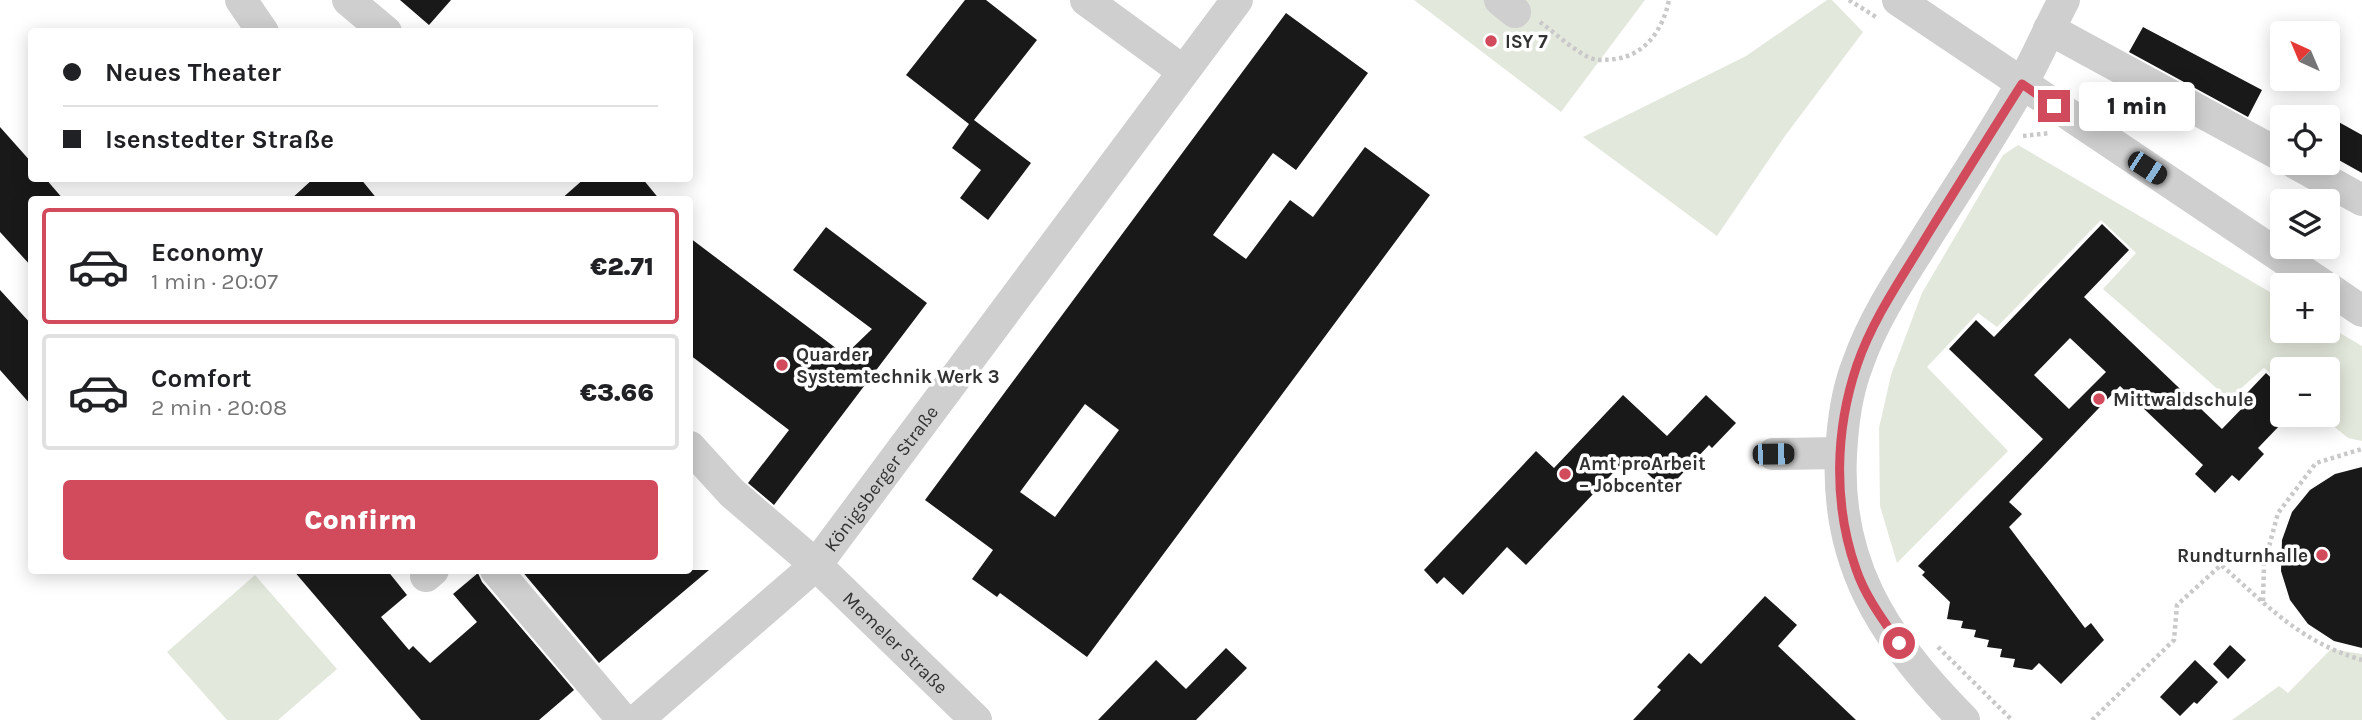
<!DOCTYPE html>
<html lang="en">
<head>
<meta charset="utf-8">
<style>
  body { margin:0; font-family:Karla,sans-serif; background:#f6f6f6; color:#202124; height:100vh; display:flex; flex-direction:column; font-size:26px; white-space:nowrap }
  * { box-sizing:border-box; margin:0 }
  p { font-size:23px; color:#757577 }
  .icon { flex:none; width:38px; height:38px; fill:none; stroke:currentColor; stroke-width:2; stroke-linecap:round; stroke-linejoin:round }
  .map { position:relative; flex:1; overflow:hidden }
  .side { position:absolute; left:28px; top:196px; width:665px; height:378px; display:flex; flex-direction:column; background:#fff; border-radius:7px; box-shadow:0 4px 18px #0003 }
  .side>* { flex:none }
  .hud { position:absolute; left:28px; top:28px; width:665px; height:154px; border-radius:7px; box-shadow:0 4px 18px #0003; display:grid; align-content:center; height:154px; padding:0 35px; background:#fff }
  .needle { width:46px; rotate:316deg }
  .fabs { position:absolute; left:2270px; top:21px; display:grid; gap:14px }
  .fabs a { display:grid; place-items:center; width:70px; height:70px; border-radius:7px; background:#fff; box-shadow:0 4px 18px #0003; font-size:35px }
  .end { position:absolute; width:32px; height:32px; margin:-16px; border:9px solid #d24b5d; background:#fff; box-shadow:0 0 0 4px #fff }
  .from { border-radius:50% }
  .bubble { position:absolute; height:49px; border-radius:7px; background:#fff; box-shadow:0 4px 18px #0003; font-size:23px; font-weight:800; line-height:49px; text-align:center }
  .car { position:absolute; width:21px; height:42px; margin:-21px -10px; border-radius:9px; box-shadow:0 0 5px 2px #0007; background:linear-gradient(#222 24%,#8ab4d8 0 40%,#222 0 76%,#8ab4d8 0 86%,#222 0) }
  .hud b { display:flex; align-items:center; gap:24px; height:66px; font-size:26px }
  .hud b+b { border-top:2px solid #e0e0e0 }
  .hud i { width:18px; height:18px; background:#202124 }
  ul { padding:12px 0 0; list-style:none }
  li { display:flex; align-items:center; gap:21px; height:116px; margin:0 14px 10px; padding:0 21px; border:4px solid #e0e0e0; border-radius:7px }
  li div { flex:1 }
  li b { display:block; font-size:26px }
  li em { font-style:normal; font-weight:800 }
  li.current { border-color:#d24b5d }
  li>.icon { width:63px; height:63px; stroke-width:1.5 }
  .cta { display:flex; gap:14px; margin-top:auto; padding:14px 35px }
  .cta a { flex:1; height:80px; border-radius:7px; background:#d24b5d; color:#fff; font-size:28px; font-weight:800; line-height:80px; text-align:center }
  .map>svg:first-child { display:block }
  .green { fill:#e3e8dc }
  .building { fill:#191919; fill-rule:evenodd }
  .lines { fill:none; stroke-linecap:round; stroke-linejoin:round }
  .path { stroke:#c9c9c9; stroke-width:4.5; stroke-dasharray:3.5 3.5; stroke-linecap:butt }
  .minor { stroke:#cfcfcf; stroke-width:32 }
  .route { stroke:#d24b5d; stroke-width:9 }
  .poi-dot { fill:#d24b5d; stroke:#fff; stroke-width:2.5 }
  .labels { text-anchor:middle; stroke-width:7; stroke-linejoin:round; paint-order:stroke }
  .poi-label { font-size:19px; font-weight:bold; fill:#323232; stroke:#fff; text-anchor:start }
  .street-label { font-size:19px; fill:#323232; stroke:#fff }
</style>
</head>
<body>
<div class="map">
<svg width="2362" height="720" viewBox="0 0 2362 720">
  <rect width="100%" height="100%" fill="#fff"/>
  <path class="green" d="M 1414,0 L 1645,0 L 1561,112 Z
    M 1827,0 L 1832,0 L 1863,32 L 1785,136 L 1717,236 L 1583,137 L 1746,56 Z
    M 2018,145 L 2282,299 L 2282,331 L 2328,331 L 2328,326 L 2362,346 L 2362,441 L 2348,438 L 2320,415 L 2328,415 L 2328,369 L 2282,369 L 2282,383 L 2264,368 L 2229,399 L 2103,289 L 2136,253 L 2101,220 L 1997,327 L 1978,313 L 1927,367 L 2008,451 L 1897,563 L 1880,506 L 1879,428 L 1891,375 L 1922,293 L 2003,155 Z
    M 255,575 L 337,669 L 278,720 L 227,720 L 167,652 Z
    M 2331,649 L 2362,654 L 2362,720 L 2232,720 L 2279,686 L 2288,693 Z"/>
  <path class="building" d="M 400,0 L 451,0 L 429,25 Z
    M 965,0 L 986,0 L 1037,40 L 974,120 L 1031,163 L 988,220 L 960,198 L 981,170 L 952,148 L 969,124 L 906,75 Z
    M 1286,13 L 1368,73 L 1296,170 L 1273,153 L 1213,235 L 1246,259 L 1290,200 L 1313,217 L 1365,147 L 1430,195 L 1087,657 L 1000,593 L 997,597 L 972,579 L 993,550 L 925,500 ZM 1085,404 L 1119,430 L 1055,517 L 1020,492 Z
    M 2143,27 L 2262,90 L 2248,117 L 2129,52 Z
    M 2335,120 L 2362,135 L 2362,173 L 2328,154 L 2328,135 Z
    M 0,127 L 32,163 L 32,178 L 45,178 L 64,200 L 32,200 L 32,267 L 0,232 Z
    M 314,178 L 360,178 L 378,200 L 290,200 Z
    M 585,178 L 642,178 L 660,200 L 560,200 Z
    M 2102,224 L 2129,250 L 2084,297 L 2222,429 L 2252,398 L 2247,393 L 2266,373 L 2282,388 L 2282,423 L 2258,448 L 2264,454 L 2239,481 L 2232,475 L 2215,493 L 2195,474 L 2203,465 L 2120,386 L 2009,502 L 2022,514 L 2009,527 L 2085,628 L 2091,623 L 2104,640 L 2061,684 L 2039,663 L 2032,670 L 2013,667 L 2015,659 L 2000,657 L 2002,649 L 1987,647 L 1989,640 L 1974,637 L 1976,630 L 1961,628 L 1963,621 L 1947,619 L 1950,602 L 1922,575 L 1925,572 L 1918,566 L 2043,439 L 1949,349 L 1976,320 L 1994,337 ZM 2070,338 L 2106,372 L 2069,409 L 2034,375 Z
    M 826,227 L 927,303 L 774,505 L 748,483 L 789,430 L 690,355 L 690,238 L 845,355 L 872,329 L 793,270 Z
    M 0,290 L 32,325 L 32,406 L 0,370 Z
    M 1623,395 L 1667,436 L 1706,395 L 1736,423 L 1712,448 L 1709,445 L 1666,491 L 1629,456 L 1526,565 L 1507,547 L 1463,595 L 1444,577 L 1437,584 L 1424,570 L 1536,451 L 1554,468 Z
    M 2362,467 L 2362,648 L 2334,641 L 2308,624 L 2290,600 L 2281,571 L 2282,540 L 2292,512 L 2310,490 L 2335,474 Z
    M 293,570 L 387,570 L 407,595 L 381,617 L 409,650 L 413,646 L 430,663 L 477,622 L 453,594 L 478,573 L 482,582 L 574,690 L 539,720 L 421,720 Z
    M 521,570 L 709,570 L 599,663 Z
    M 1765,596 L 1797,625 L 1778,646 L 1856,720 L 1633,720 L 1661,690 L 1657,687 L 1689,653 L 1701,664 Z
    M 2230,645 L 2246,660 L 2228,679 L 2213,664 Z
    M 1226,648 L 1247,668 L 1196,720 L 1098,720 L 1156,660 L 1186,689 Z
    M 2195,660 L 2218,682 L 2197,704 L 2194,702 L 2180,716 L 2160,697 Z"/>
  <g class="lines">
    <path class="path" d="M 1849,0 L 1876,17
      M 1540,22 C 1555,33 1571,48 1588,57 C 1596,61 1606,60 1615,59 C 1646,55 1663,29 1669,0
      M 2023,136 L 2050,133
      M 2263,601 L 2264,565 L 2278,513 L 2316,463 L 2362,449
      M 1938,647 L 2012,720
      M 2092,720 L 2174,640 L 2177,605 L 2221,565 C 2268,606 2300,642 2362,660"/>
    <g class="minor">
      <path d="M 241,0 L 263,32"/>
      <path d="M 348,0 L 386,32"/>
      <path d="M 1086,0 L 1183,71"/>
      <path d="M 1500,0 L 1515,12"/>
      <path d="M 1898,0 L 2323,285"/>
      <path d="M 2049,29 L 2282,156"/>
      <path d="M 2295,163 L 2362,200"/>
      <path d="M 2328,288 L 2362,311"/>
      <path id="s1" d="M 690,447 L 732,493 L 816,565 L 976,720"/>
      <path d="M 1773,454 L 1841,453"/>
      <path d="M 496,570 L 623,720"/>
      <path d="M 426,576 L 433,570"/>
      <path id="s2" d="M 637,720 L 816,565 L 1237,0"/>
      <path d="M 1964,720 C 1883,639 1831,559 1842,440 C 1844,414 1848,388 1858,363 C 1872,323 1895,287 1918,251 C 1952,196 1989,142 2021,85 C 2037,58 2049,28 2064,0"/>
    </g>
  </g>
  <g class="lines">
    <path class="route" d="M 1899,643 C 1883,620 1865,596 1856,569 C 1833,504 1835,430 1857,365 C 1873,318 1903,276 1928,234 C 1959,184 1990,134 2022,84 L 2054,106"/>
  </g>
  <g class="poi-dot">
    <circle cx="1491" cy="41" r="7"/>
    <circle cx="782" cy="365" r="7"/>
    <circle cx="2099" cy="399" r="7"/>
    <circle cx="1565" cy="474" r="7"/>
    <circle cx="2322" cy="555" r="7"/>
  </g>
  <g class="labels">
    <g class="poi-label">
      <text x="1505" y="48">ISY 7</text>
      <text x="796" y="361">Quarder<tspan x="796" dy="22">Systemtechnik Werk 3</tspan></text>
      <text x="2113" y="406">Mittwaldschule</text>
      <text x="1579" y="470">Amt proArbeit<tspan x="1579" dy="22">– Jobcenter</tspan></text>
      <text x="2308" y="562" text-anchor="end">Rundturnhalle</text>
    </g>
    <g class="street-label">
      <text dy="7" stroke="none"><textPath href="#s2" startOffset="345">Königsberger Straße</textPath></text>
      <text dy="7" stroke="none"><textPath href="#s1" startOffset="284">Memeler Straße</textPath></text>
    </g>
  </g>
</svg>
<div class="fabs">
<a><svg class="needle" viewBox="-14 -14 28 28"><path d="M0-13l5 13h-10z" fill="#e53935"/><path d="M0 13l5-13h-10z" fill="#757577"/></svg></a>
<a><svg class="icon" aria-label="locate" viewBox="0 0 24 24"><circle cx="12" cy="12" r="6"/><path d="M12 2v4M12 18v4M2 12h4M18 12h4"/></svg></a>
<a><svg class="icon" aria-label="layers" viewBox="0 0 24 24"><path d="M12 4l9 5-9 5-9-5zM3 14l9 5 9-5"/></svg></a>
<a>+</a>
<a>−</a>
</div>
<i class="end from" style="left:1899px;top:643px"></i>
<i class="end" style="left:2054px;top:106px"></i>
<div class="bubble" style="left:2079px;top:82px;width:116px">1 min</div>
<i class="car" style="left:2147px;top:168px;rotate:123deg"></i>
<i class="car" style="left:1773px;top:454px;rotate:89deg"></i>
<div class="hud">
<b><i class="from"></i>Neues Theater</b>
<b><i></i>Isenstedter Straße</b>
</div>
<section class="side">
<ul>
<li class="current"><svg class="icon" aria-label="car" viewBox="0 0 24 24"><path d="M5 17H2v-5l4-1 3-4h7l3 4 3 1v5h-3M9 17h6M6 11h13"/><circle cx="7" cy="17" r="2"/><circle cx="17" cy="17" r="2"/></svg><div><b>Economy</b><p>1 min · 20:07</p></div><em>€2.71</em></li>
<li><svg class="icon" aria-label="car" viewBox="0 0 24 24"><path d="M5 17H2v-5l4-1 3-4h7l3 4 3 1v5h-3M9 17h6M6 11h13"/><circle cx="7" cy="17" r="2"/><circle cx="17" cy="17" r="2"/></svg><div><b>Comfort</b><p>2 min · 20:08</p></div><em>€3.66</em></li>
</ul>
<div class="cta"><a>Confirm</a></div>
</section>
</div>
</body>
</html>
